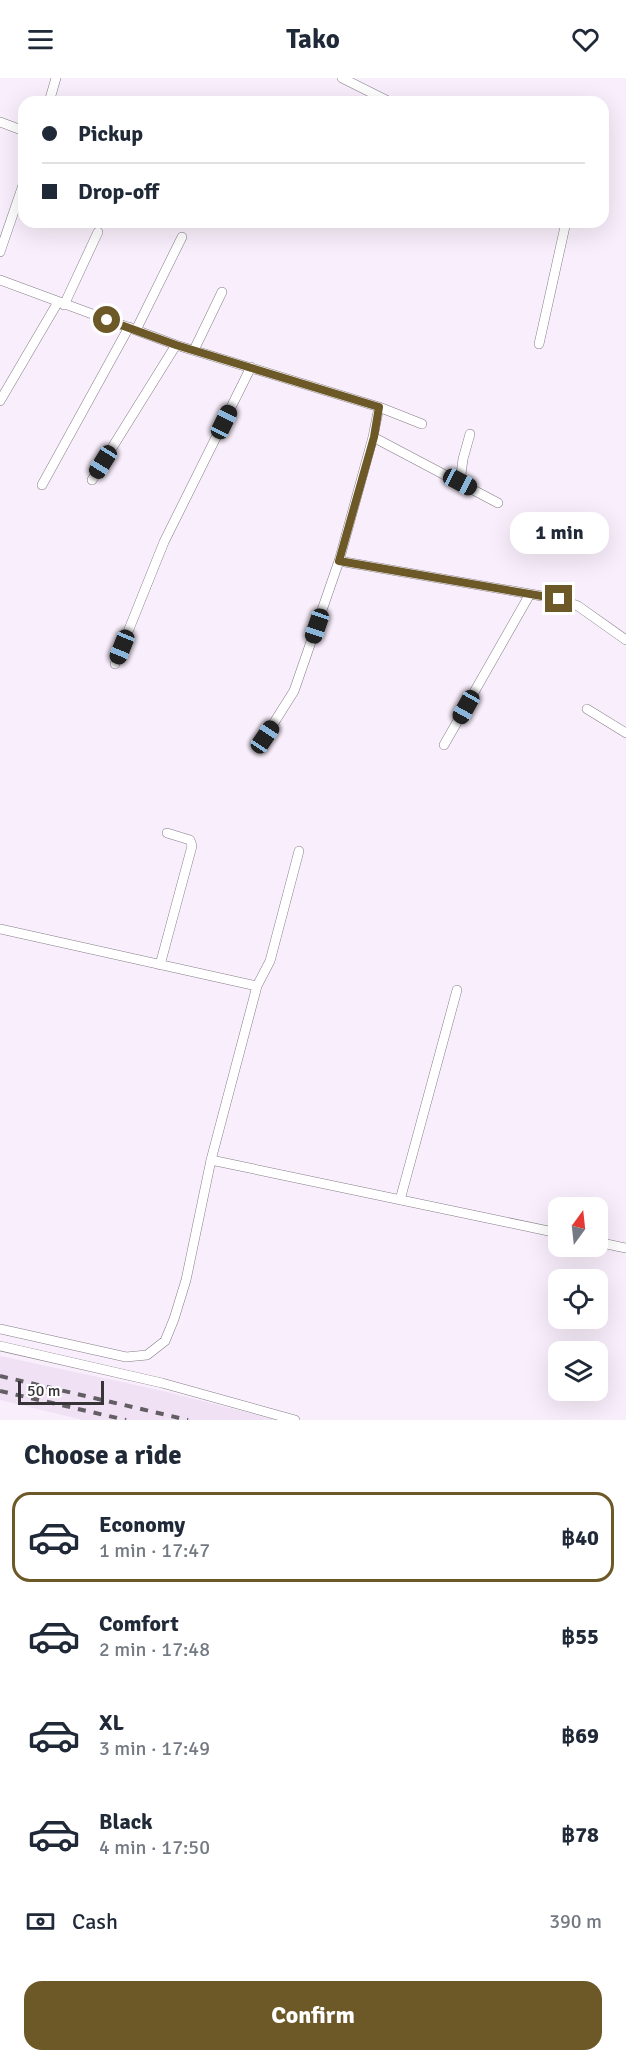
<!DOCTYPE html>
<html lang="en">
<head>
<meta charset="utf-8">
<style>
  body { margin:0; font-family:Signika,sans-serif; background:#f2f2f3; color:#1f2937; height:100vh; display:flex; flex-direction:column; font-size:22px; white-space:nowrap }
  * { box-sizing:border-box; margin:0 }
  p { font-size:20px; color:#747a83 }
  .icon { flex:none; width:33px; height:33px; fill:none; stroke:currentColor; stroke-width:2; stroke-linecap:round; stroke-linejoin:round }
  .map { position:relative; height:1342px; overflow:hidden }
  .panel { display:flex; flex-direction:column; background:#fff; flex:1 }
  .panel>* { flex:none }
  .guide { position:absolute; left:18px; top:18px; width:591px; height:132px; border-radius:18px; box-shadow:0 6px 24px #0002; display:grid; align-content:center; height:132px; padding:0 24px; background:#fff }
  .needle { width:39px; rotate:15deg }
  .controls { position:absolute; left:548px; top:1119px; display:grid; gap:12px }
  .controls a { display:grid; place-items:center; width:60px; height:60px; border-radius:12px; background:#fff; box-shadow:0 6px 24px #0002; font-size:30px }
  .scale { position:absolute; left:18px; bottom:15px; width:86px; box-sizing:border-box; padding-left:6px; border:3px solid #363337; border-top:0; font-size:16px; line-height:21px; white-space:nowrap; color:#363337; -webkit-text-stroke:4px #fff; paint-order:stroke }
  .end { position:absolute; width:27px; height:27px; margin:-14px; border:8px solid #6d5827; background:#fff; box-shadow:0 0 0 3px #fff }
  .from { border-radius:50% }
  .bubble { position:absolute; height:42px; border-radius:18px; background:#fff; box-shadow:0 6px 24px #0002; font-size:20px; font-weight:700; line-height:42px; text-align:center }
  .car { position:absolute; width:18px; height:36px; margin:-18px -9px; border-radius:8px; box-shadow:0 0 4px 2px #0007; background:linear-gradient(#222 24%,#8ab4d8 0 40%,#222 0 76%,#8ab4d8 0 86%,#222 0) }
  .guide b { display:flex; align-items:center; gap:21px; height:57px; font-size:22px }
  .guide b+b { border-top:2px solid #e0e1e3 }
  .guide i { width:15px; height:15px; background:#1f2937 }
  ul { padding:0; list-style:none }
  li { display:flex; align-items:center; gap:18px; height:90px; margin:0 12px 9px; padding:0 12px; border:3px solid transparent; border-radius:18px }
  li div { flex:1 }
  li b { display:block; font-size:22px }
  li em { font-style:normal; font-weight:700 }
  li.selected { border-color:#6d5827 }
  li>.icon { width:54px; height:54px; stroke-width:1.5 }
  h2 { padding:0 24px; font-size:27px; line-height:72px }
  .pay { display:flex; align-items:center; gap:15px; height:66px; padding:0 24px; font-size:22px }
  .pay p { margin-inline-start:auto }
  .button { display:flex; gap:12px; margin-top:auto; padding:12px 24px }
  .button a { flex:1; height:69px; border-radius:18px; background:#6d5827; color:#fff; font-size:24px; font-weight:700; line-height:69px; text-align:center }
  header { display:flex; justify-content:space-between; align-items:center; height:78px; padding:0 24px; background:#fff; font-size:27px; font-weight:700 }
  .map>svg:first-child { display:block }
  .built { fill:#f0e1f4 }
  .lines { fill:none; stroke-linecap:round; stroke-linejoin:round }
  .street-casing { stroke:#847b86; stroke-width:10 }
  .street { stroke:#fff; stroke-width:9 }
  .rail { stroke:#635e64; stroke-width:4; stroke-dasharray:8 8; stroke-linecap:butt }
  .route { stroke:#6d5827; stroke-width:8 }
</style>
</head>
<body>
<header><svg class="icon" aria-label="menu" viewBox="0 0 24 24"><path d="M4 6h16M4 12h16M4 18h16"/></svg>Tako<svg class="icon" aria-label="heart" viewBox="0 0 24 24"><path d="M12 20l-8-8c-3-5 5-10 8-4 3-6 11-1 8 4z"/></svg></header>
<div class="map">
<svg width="626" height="1342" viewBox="0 0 626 1342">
  <rect width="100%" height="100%" fill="#f9effc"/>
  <path class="built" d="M 0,1278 L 159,1312 L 276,1342 L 83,1342 L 0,1322 Z"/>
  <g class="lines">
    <g class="street-casing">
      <path id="street" d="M 342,0 L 390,24
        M 49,24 L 56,0
        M 0,44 L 24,53
        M 0,174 L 24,104
        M 0,202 L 176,267 L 379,329 L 373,359 L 339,483 L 294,613 L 265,659
        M 64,227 L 98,154
        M 136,252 L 182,159
        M 539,266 L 566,144
        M 194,272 L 222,214
        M 0,323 L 58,224
        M 379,329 L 422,346
        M 373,359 L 498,425
        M 92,402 L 176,267
        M 460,404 L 463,381 L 470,356
        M 42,407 L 129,249
        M 339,483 L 559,521 L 578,528 L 626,562
        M 115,586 L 164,464 L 251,289
        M 587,631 L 626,655
        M 444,667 L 530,516
        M 0,851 L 257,908 L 211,1082 L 186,1202 L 174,1241 L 165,1263 L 147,1277 L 126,1279 L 0,1251
        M 160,887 L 192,768 L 190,762 L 167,755
        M 257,908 L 270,883 L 299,773
        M 211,1082 L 558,1155
        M 400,1122 L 457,912
        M 597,1164 L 626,1170
        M 0,1268 L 162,1305 L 295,1342"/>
    </g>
    <use href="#street" class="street"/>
    <path class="rail" d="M 0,1298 L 188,1342
      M 0,1313 L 126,1342"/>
  </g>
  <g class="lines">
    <path class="route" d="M 107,242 L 176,267 L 379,329 L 374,359 L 339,483 L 559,521"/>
  </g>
</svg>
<div class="controls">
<a><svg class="needle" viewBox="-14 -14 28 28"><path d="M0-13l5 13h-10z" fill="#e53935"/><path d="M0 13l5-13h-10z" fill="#747a83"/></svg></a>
<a><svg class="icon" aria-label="locate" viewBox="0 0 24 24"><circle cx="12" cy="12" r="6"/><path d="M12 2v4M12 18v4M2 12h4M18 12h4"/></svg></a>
<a><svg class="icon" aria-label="layers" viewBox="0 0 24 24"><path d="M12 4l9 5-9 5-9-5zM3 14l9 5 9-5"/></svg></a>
</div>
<div class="scale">50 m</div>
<i class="end from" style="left:107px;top:242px"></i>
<i class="end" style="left:559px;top:521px"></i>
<div class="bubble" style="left:510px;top:434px;width:99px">1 min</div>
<i class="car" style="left:224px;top:344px;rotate:26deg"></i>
<i class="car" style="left:103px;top:384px;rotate:212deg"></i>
<i class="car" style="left:460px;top:404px;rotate:118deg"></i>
<i class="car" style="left:317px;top:548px;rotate:199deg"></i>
<i class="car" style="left:122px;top:569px;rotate:202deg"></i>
<i class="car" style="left:466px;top:629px;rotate:209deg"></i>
<i class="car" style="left:265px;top:659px;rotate:34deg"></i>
<div class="guide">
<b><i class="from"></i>Pickup</b>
<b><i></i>Drop-off</b>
</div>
</div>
<section class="panel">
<h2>Choose a ride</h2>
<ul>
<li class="selected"><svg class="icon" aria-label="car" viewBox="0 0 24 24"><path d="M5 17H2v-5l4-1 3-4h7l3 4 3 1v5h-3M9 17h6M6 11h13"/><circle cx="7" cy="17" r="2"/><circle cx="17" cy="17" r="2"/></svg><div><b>Economy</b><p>1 min · 17:47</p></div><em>฿40</em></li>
<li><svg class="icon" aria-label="car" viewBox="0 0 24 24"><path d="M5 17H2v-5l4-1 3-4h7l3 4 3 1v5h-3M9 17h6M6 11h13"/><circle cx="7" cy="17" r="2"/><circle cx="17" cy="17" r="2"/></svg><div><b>Comfort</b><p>2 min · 17:48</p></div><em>฿55</em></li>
<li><svg class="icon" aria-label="car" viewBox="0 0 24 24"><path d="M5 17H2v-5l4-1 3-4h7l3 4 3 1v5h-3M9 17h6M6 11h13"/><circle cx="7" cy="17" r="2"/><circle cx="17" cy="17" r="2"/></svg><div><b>XL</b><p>3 min · 17:49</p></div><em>฿69</em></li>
<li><svg class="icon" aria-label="car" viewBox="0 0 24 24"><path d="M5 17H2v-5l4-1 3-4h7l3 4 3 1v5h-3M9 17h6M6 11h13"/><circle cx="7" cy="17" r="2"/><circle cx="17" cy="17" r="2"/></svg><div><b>Black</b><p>4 min · 17:50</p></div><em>฿78</em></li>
</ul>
<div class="pay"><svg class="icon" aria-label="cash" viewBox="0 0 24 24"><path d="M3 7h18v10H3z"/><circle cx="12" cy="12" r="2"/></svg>Cash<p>390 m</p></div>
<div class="button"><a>Confirm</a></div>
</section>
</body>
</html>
